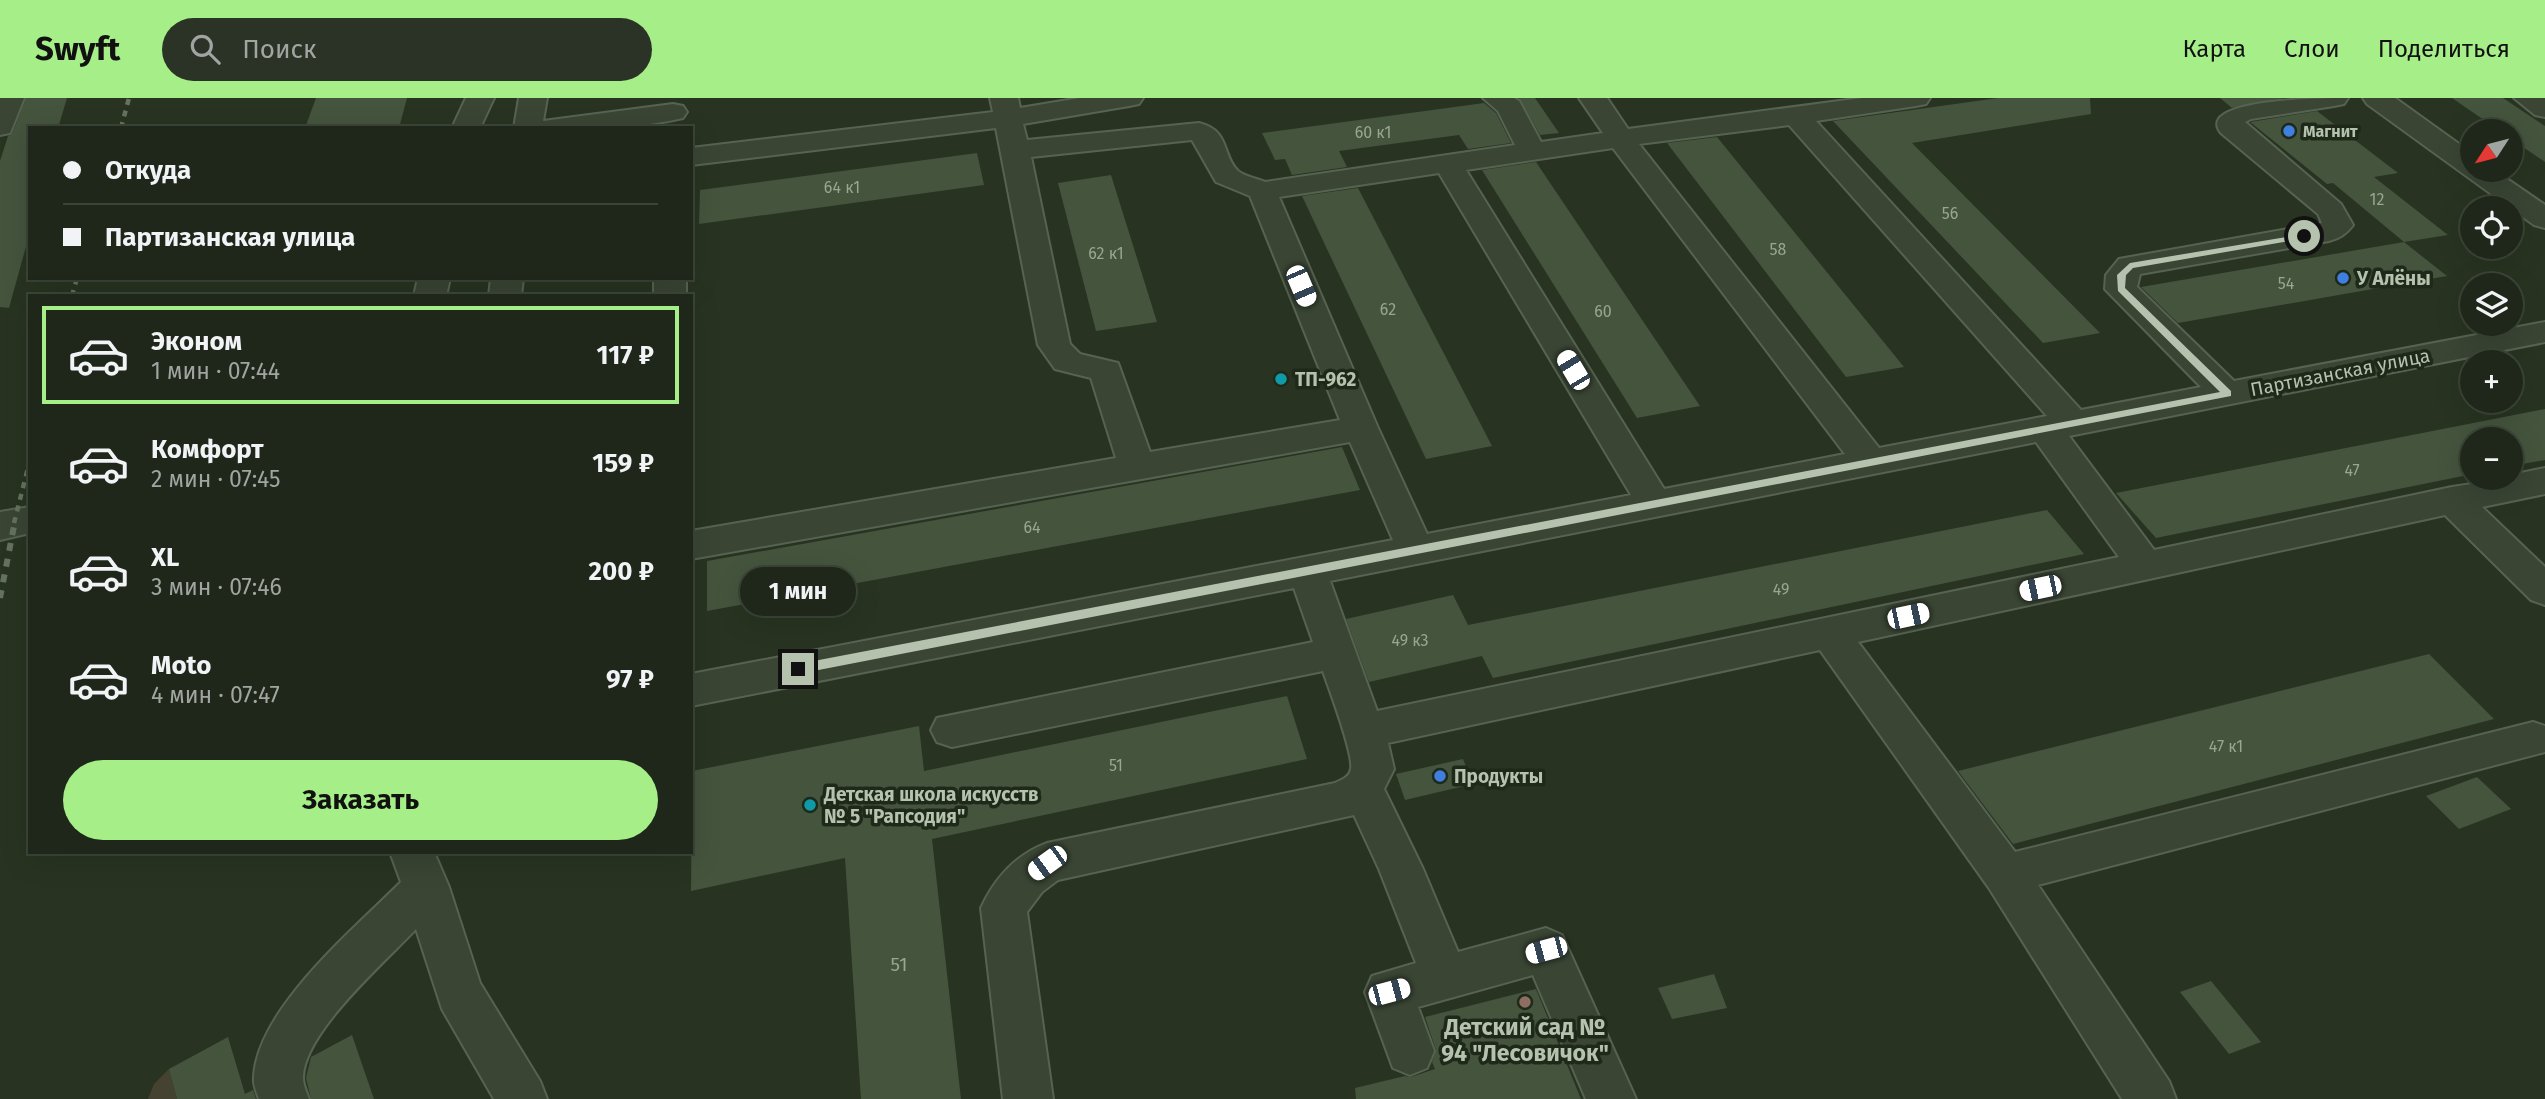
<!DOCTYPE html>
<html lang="ru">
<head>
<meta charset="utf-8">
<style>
  body { margin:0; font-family:"Fira Sans",sans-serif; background:#2b3326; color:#f1f3f6; height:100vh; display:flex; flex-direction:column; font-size:26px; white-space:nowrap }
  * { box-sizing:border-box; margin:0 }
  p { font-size:23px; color:#a1a5a2 }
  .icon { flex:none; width:38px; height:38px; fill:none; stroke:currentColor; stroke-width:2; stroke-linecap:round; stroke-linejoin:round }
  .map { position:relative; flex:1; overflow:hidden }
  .details { position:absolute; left:28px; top:196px; width:665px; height:560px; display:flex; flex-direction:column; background:#1e2719; border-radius:0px; box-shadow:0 7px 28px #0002,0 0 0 2px #3c4438 }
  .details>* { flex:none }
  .top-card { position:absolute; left:28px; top:28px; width:665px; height:154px; border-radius:0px; box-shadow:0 7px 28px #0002,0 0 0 2px #3c4438; display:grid; align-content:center; height:154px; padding:0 35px; background:#1e2719 }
  .needle { width:46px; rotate:234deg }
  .tools { position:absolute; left:2460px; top:21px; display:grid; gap:14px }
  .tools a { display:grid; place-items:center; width:63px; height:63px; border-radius:50%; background:#1e2719; box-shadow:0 7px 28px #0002,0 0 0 2px #3c4438; font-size:35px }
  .end { position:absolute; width:32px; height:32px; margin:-16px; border:9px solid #b4c2ae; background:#111; box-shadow:0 0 0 4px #111 }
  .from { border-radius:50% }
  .bubble { position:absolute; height:49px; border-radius:24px; background:#1e2719; box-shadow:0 7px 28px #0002,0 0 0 2px #3c4438; font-size:23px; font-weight:700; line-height:49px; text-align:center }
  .car { position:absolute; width:21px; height:42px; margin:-21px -10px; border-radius:9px; box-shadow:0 0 5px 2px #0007; background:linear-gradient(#fff 24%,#345 0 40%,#fff 0 76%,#345 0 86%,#fff 0) }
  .top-card b { display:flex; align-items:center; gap:24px; height:66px; font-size:26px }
  .top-card b+b { border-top:2px solid #3c4438 }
  .top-card i { width:18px; height:18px; background:#f1f3f6 }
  ul { padding:12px 0 0; list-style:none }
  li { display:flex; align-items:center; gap:21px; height:98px; margin:0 14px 10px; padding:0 21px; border:4px solid transparent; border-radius:0px }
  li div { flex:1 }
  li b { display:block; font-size:26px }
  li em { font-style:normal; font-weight:700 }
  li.active { border-color:#a6ee87 }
  li>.icon { width:63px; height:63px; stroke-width:1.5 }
  .button { display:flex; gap:14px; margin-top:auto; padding:14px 35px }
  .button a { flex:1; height:80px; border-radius:42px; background:#a6ee87; color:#111; font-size:28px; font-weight:700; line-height:80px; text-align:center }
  header { display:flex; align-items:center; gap:42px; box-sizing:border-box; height:98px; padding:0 35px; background:#a6ee87; color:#111 }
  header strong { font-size:33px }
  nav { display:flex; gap:38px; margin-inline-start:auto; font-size:24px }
  .search { width:490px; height:63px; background:#2b3326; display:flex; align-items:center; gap:18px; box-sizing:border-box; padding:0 24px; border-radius:38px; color:#a1a5a2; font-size:26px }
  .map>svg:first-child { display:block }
  .green { fill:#454231 }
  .building { fill:#44543d }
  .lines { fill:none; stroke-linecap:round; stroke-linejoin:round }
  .minor-casing { stroke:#576352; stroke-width:4 }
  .minor { fill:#3a4534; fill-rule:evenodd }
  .rail-far1 { stroke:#64735d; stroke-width:4.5; stroke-dasharray:6 6; stroke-linecap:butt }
  .rail { stroke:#64735d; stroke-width:6; stroke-dasharray:8 8; stroke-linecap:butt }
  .route { fill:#b4c2ae }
  .shop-dot { fill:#3f7fe0; stroke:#1f291a; stroke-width:2.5 }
  .culture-dot { fill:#0f9aa8; stroke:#1f291a; stroke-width:2.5 }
  .education-dot { fill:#8d6e63; stroke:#1f291a; stroke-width:2.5 }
  .labels { text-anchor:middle; stroke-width:7; stroke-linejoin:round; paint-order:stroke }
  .far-poi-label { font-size:16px; font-weight:bold; fill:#b4c2ae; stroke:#1f291a; text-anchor:start }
  .number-label { font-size:16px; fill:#98a692 }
  .poi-label { font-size:19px; font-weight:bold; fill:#b4c2ae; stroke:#1f291a; text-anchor:start }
  .street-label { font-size:19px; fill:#b4c2ae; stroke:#1f291a }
  .near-number-label { font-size:19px; fill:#98a692 }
  .near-poi-label { font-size:23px; font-weight:bold; fill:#b4c2ae; stroke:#1f291a }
</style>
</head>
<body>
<header>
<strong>Swyft</strong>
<div class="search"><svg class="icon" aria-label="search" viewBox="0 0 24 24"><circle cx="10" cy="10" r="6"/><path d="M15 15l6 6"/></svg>Поиск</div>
<nav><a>Карта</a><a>Слои</a><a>Поделиться</a></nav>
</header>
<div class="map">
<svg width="2545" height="1001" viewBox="0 0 2545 1001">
  <rect width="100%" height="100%" fill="#283421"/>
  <path class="green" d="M 169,971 L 177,1001 L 148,1001 L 154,986 Z"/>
  <path class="building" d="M 26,0 L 67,0 L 58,30 L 30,30 L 30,134 L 9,210 L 0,209 L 0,63 L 8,38 L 12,36 Z
    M 316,0 L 407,0 L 399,30 L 305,30 Z
    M 1519,0 L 1535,0 L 1559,35 L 1540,37 Z
    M 1998,0 L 2090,0 L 2091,16 L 1912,45 L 2100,235 L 2043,245 L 1833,23 Z
    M 2220,0 L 2285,0 L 2232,10 Z
    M 2452,0 L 2503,0 L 2545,28 L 2545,64 L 2511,41 L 2511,33 L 2500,33 Z
    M 1484,5 L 1496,15 L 1511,45 L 1468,51 L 1459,37 L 1339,53 L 1347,69 L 1292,77 L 1285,61 L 1275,62 L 1262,35 Z
    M 2317,13 L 2398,75 L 2374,79 L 2448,137 L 2404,144 L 2333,85 L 2327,86 L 2250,24 Z
    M 1717,39 L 1904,269 L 1846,279 L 1667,45 Z
    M 977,55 L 984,87 L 699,126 L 700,92 Z
    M 1536,64 L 1700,308 L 1637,320 L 1482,72 Z
    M 1111,77 L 1157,224 L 1096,233 L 1058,85 Z
    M 1358,90 L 1492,348 L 1426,361 L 1302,98 Z
    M 2404,144 L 2447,178 L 2178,225 L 2141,189 Z
    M 2545,311 L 2545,362 L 2511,368 L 2511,341 L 2473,341 L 2473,376 L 2156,440 L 2116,395 Z
    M 1342,349 L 1360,392 L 707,513 L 707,463 Z
    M 2047,412 L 2084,456 L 1493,580 L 1482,558 L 1369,584 L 1346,521 L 1453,497 L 1468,527 Z
    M 2429,556 L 2494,621 L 2013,746 L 1958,673 Z
    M 1287,598 L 1307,661 L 932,741 L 961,1001 L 861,1001 L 845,760 L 691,793 L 692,673 L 919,628 L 924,673 Z
    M 1463,661 L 1473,686 L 1405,702 L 1396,676 Z
    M 2477,679 L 2511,711 L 2459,731 L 2426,698 Z
    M 1714,876 L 1727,910 L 1672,921 L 1658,890 Z
    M 2211,883 L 2261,944 L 2229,956 L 2180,894 Z
    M 1536,891 L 1581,1001 L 1356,1001 L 1355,990 L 1405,978 L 1411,979 L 1435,971 L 1432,964 L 1436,952 L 1425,919 Z
    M 352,937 L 374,1001 L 311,1001 L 306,980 L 311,959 Z
    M 228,939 L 245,996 L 253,992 L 256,1001 L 177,1001 L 169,971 Z"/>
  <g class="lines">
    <g class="minor-casing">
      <path id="minor" d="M 0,0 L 24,0 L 10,35 L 0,37 Z
        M 466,0 L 494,0 L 480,30 L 452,30 Z
        M 519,0 L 547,0 L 543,23 L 673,6 L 683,8 L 687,14 L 683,20 C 628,33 570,30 514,30 Z
        M 990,0 L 1018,0 L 1020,10 L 1080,0 L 1143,0 L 1139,6 L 1129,8 L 1023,26 L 1027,42 L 1199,25 C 1230,32 1222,58 1238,73 C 1244,78 1258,81 1265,84 L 1515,47 L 1498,13 L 1483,0 L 1514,0 L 1519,3 L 1541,44 L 1603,35 L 1579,0 L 1607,0 L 1628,31 L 1862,0 L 1930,0 L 1926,6 L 1916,8 L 1816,23 L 2081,312 L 2201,289 L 2105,191 L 2106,177 L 2119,161 L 2322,125 L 2318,116 L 2221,35 C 2193,0 2330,0 2348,0 L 2344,6 L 2334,8 L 2251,21 L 2245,24 L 2341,106 L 2353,127 C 2346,136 2340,140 2329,143 L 2140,176 L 2137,189 L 2234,283 L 2545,224 L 2545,244 L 2069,338 L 2154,452 L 2452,389 L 2511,380 L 2511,377 L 2545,370 L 2545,396 L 2482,409 L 2545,469 L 2545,507 L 2531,502 L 2445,417 L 1858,544 L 2015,754 L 2533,624 L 2545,628 L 2545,654 L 2038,787 L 2169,983 L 2176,1001 L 2122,1001 L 1989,790 L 1820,552 L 1388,645 L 1394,671 L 1384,691 L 1423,771 L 1458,854 L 1546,830 L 1562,837 L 1636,1001 L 1586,1001 L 1533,877 L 1418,909 L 1434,953 L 1427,970 L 1410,977 L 1393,970 L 1365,894 L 1372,878 L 1416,865 L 1379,771 L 1354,717 L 1058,782 L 1042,794 L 1027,814 L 1053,1001 L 1003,1001 L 981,810 C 995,780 1015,757 1047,745 L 1335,685 C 1341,682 1350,679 1351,671 C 1354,656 1329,591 1323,573 L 952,649 L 937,644 L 931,632 L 937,620 L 1313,544 L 1294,490 L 691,608 L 691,576 L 1393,442 L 1350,344 L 691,461 L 691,433 L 1116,360 L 1091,280 L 1055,271 L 1038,247 L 996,30 L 691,67 L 691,50 L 993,14 ZM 1789,27 L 2047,318 L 1879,350 L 1639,46 ZM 1192,42 L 1216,84 L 1250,98 L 1340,322 L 1150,354 L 1118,265 L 1080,256 L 1070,246 L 1031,59 ZM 1613,50 L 1845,356 L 1664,391 L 1466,72 ZM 1439,75 L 1631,397 L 1427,436 L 1378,330 L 1279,99 ZM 2036,344 L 2119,459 L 1377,613 L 1330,483 Z
        M 2363,0 L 2395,0 L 2473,56 L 2473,72 L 2494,72 L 2545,107 L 2545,130 L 2534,127 L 2367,6 Z
        M 2514,0 L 2545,0 L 2545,19 L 2535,17 Z
        M 418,180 L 450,180 L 446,198 L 414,198 Z
        M 491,180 L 523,180 L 521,198 L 489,198 Z
        M 654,180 L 686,180 L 686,198 L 654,198 Z
        M 30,409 L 30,435 L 0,442 L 0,414 Z
        M 390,754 L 434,754 L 449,789 L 480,885 L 540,983 L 547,1001 L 494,1001 L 442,911 L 416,831 C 385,864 303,935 303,980 C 303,987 307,995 309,1001 L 259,1001 C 257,995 253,987 254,980 C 256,912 355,830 401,784 Z"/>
    </g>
    <use href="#minor" class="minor"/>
    <path class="rail-far1" d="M 121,30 L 129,0
      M 72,198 L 77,180
      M 14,425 L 30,362"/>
    <path class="rail" d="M 0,500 L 15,423"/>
  </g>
  <path class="route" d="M 2304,136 L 2309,138 L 2307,140 L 2133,170 L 2126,177 L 2125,190 L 2231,293 L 2231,298 L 798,576 L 792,571 L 798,566 L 2220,294 L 2118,193 L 2117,177 L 2130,165 Z"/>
  <g class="shop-dot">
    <circle cx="2289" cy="33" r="7"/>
    <circle cx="2343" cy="180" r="7"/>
    <circle cx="1440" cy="678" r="7"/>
  </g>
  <g class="culture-dot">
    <circle cx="1281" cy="281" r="7"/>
    <circle cx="810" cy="707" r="7"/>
  </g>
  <circle class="education-dot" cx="1525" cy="904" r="7"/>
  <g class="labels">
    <g class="far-poi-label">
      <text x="2303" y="39">Магнит</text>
    </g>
    <g class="number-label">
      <text x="1373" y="40">60 к1</text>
      <text x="842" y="95">64 к1</text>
      <text x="2377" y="107">12</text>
      <text x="1950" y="121">56</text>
      <text x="1778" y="157">58</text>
      <text x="1106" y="161">62 к1</text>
      <text x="2286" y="191">54</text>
      <text x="1388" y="217">62</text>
      <text x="1603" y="219">60</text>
      <text x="2352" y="378">47</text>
      <text x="1032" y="435">64</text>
      <text x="1781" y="497">49</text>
      <text x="1410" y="548">49 к3</text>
      <text x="2226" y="654">47 к1</text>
      <text x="1116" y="673">51</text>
    </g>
    <g class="poi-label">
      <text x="2357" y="187">У Алёны</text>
      <text x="1295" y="288">ТП-962</text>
      <text x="1454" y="685">Продукты</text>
      <text x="824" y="703">Детская школа искусств<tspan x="824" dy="22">№ 5 "Рапсодия"</tspan></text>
    </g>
    <g class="street-label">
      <text transform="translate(2340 274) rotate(-11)" y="7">Партизанская улица</text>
    </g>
    <g class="near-number-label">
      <text x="899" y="873">51</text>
    </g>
    <g class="near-poi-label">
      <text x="1525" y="937">Детский сад №<tspan x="1525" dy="26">94 "Лесовичок"</tspan></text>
    </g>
  </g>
</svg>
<div class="tools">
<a><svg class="needle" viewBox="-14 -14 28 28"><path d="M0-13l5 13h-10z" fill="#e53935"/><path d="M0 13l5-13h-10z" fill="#a1a5a2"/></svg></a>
<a><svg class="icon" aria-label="locate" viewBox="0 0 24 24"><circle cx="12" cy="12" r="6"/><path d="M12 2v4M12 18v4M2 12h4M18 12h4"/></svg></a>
<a><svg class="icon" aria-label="layers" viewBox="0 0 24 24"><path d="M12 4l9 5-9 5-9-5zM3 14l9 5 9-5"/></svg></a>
<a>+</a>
<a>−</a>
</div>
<i class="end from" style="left:2304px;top:138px"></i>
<i class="end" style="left:798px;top:571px"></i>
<div class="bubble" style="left:740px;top:469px;width:116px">1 мин</div>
<i class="car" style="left:1301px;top:188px;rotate:157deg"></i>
<i class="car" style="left:1573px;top:272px;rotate:329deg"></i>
<i class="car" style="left:2040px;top:490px;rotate:258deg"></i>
<i class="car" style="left:1908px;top:518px;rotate:78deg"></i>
<i class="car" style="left:1047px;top:765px;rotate:234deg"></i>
<i class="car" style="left:1546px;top:852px;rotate:255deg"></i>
<i class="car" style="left:1389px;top:894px;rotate:75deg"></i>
<div class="top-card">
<b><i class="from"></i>Откуда</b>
<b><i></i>Партизанская улица</b>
</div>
<section class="details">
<ul>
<li class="active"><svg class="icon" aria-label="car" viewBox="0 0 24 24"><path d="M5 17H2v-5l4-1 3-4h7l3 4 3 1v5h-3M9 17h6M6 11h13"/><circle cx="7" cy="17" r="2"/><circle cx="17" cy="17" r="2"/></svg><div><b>Эконом</b><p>1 мин · 07:44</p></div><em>117 ₽</em></li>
<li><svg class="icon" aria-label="car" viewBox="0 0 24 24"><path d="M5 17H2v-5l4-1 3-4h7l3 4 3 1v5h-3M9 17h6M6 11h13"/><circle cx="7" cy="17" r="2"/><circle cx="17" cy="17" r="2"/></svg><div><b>Комфорт</b><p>2 мин · 07:45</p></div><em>159 ₽</em></li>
<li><svg class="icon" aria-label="car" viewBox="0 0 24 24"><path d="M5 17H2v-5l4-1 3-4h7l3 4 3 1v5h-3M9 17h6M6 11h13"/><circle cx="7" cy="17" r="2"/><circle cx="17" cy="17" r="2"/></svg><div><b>XL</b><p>3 мин · 07:46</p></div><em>200 ₽</em></li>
<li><svg class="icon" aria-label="car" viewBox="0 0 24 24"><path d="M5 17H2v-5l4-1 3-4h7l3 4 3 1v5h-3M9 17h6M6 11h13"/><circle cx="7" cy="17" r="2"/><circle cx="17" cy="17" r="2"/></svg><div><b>Moto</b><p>4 мин · 07:47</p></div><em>97 ₽</em></li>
</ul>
<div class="button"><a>Заказать</a></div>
</section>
</div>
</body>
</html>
